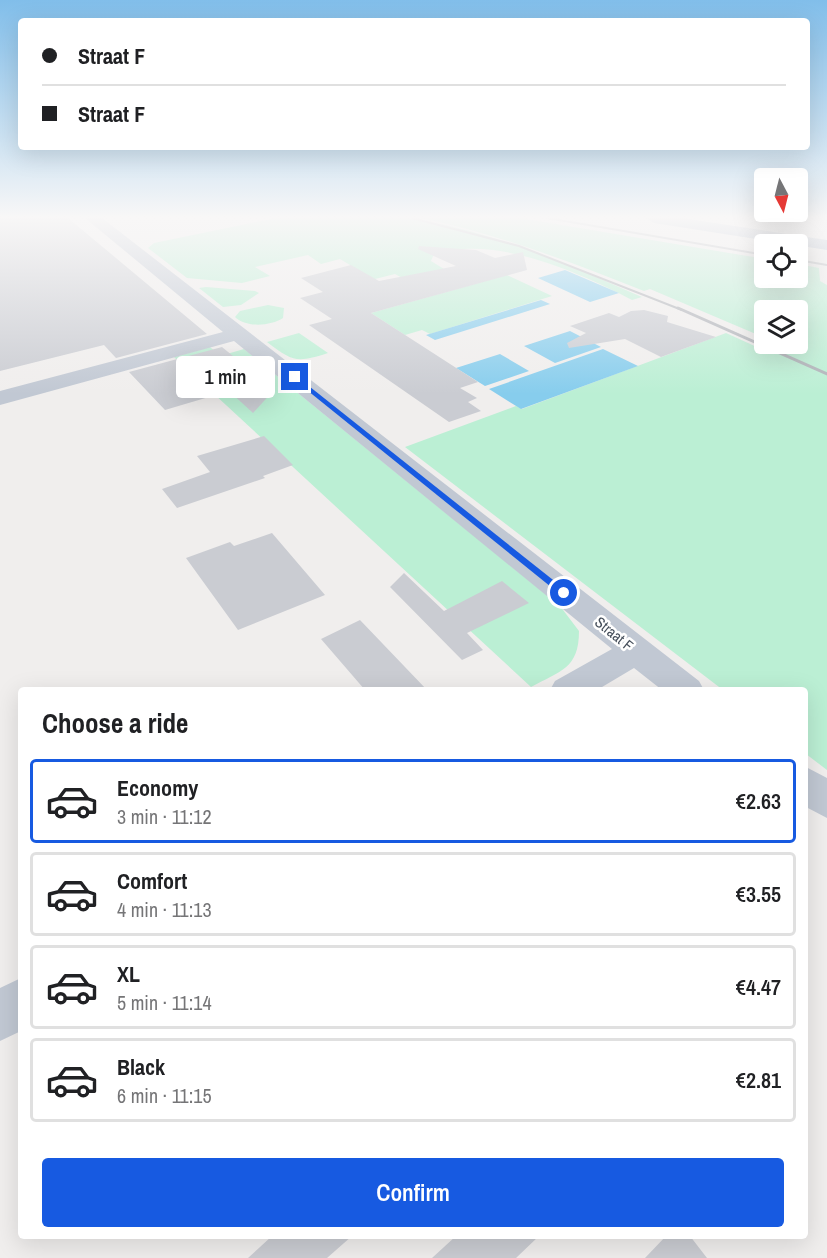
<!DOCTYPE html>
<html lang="en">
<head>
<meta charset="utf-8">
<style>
  body { margin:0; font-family:"Archivo Narrow",sans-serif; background:#f2f2f2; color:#202124; height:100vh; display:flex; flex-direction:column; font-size:22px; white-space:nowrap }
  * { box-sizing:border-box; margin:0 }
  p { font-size:20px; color:#757577 }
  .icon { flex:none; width:33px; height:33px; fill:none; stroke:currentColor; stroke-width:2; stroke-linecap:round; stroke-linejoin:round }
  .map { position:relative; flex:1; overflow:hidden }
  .side { position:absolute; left:18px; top:687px; width:790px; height:552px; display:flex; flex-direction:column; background:#fff; border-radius:6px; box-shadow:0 6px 24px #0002 }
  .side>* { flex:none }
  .hud { position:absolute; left:18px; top:18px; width:792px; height:132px; border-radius:6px; box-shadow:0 6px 24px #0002; display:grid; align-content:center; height:132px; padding:0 24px; background:#fff }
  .needle { width:39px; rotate:173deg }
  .controls { position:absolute; left:754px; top:168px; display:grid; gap:12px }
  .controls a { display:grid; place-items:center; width:54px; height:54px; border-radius:6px; background:#fff; box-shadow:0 6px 24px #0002; font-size:30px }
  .end { position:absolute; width:27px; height:27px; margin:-14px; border:8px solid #175ae1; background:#fff; box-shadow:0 0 0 3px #fff }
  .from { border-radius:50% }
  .bubble { position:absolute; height:42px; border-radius:6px; background:#fff; box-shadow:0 6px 24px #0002; font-size:20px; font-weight:600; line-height:42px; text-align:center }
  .hud b { display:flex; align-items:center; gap:21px; height:57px; font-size:22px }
  .hud b+b { border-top:2px solid #e0e0e0 }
  .hud i { width:15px; height:15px; background:#202124 }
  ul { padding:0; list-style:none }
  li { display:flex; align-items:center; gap:18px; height:84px; margin:0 12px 9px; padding:0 12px; border:3px solid #e0e0e0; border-radius:6px }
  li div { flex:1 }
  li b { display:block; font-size:22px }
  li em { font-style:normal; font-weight:600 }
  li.on { border-color:#175ae1 }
  li>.icon { width:54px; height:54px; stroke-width:1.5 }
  h2 { padding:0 24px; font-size:27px; line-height:72px }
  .primary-button { display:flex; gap:12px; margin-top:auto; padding:12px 24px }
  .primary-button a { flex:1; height:69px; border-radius:6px; background:#175ae1; color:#fff; font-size:24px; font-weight:600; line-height:69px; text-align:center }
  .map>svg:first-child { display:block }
  .green { fill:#bbefd4 }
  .water { fill:#87cded }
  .building { fill:#caccd2 }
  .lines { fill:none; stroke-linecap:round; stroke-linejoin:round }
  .minor { fill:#c1c8d3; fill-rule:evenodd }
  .major { fill:#adbacd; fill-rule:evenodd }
  .rail-far1 { stroke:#afb2b8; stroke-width:2 }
  .rail { stroke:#afb2b8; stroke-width:3 }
  .route { fill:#175ae1 }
  .labels { text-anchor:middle; stroke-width:5; stroke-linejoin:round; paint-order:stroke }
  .far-street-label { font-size:15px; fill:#464f5b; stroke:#fff }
</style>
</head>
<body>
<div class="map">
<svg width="827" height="1258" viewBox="0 0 827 1258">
  <rect width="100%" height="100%" fill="#f0eeed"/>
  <path class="green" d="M 276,218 C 318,218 363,213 404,218 C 484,227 569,265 642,297 L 632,300 C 581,273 489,232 433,256 L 431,261 L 444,269 L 406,280 L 395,274 L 355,284 L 350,265 L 340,259 L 321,264 L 308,255 L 255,267 L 270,276 L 242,283 L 187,278 L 148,248 L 154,243 Z
    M 421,218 L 520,218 L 765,259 L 765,278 L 798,278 L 798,264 L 819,268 L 820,281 L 827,285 L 827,770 L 806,754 L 806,690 L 723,690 L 405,447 L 516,406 L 522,409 L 726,333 L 772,354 L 786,348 L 778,344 L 798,344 L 798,310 L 765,310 L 765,338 L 650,289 L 644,291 C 571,262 498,234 421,218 Z
    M 507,275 L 552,296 L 430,334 L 422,330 L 405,335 L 371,313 Z
    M 206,287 L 255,291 L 259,293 L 241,305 L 223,307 L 199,288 Z
    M 268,305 L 284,308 L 283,318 C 271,326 246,328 235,317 L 240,311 Z
    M 299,333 L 328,353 C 297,363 293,362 267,342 Z
    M 210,347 L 220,356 L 244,349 L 560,606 L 579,631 C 579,669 560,671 531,687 L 174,357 Z"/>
  <path class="water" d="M 565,270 L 619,293 L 590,302 L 538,278 Z
    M 541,300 L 550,304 L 435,340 L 426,335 Z
    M 570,331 L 601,347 L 555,363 L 524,346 Z
    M 603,349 L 638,366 L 521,409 L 489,389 Z
    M 500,354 L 529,371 L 485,386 L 456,368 Z"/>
  <path class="building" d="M 0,218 L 68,218 L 207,334 L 116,358 L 104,345 L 0,371 Z
    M 419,246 L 476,250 L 495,258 L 523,252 L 527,270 L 371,313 L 478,382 L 460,388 L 477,398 L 468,402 L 481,411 L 449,422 L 309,325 L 332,319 L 300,298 L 323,292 L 301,278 L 351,265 L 379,281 L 456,266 L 418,249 Z
    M 644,310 L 668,316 L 667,322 L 716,337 L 661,357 L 625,339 L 569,348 L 567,343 L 586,333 L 570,326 L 609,313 L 619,317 L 631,311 Z
    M 222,347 L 274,390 L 253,413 L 229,391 L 165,410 L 129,372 Z
    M 264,436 L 293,465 L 263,476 L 265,478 L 177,508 L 162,489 L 210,472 L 197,456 Z
    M 272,533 L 325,595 L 238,630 L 186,558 L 230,542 L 234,546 Z
    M 404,573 L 444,611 L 502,581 L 529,603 L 467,633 L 483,650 L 462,660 L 390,587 Z
    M 360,620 L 427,690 L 365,690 L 321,639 Z
    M 272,1236 L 352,1236 L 327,1258 L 248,1258 Z
    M 456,1236 L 539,1236 L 516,1258 L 432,1258 Z
    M 666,1236 L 690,1236 L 707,1258 L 645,1258 Z"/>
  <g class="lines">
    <path class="minor" d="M 85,218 L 102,218 L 699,681 L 704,690 L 662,690 L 634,668 L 597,690 L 550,690 L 555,681 L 612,649 L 234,341 L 0,405 L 0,391 L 223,332 Z
      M 806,767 L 827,778 L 827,818 L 806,807 Z
      M 21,978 L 21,1031 L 0,1041 L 0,988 Z"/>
    <path class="major" d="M 646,218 L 682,218 L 827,240 L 827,250 L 654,223 Z"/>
    <path class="rail-far1" d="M 412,218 L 519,246 L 682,310
      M 547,218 L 765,255
      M 798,260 L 827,265"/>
    <path class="rail" d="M 678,308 L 827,374"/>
  </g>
  <linearGradient id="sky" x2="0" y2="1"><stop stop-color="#81beea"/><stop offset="0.55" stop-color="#f8f7f7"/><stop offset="1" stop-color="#f8f7f7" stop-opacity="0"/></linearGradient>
  <rect width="827" height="394" fill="url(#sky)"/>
  <path class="route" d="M 295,375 L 567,591 L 567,595 L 561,595 L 292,378 Z"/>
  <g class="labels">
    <g class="far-street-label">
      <text transform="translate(614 634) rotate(39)" y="5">Straat F</text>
    </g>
  </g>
</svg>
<div class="controls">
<a><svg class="needle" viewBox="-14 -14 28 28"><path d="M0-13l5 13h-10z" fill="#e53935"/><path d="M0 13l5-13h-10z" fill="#757577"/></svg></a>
<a><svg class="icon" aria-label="locate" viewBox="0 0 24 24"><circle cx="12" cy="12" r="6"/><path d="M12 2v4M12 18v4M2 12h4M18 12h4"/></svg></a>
<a><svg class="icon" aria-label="layers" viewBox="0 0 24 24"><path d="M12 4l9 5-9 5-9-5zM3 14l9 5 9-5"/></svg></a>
</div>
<i class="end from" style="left:564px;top:593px"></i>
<i class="end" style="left:295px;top:377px"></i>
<div class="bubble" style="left:176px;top:356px;width:99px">1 min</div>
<div class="hud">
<b><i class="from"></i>Straat F</b>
<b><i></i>Straat F</b>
</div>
<section class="side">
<h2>Choose a ride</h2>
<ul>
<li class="on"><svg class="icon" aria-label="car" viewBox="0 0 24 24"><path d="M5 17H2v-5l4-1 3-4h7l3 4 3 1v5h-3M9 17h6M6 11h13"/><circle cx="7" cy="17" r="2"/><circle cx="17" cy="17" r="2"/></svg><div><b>Economy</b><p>3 min · 11:12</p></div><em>€2.63</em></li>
<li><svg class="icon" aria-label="car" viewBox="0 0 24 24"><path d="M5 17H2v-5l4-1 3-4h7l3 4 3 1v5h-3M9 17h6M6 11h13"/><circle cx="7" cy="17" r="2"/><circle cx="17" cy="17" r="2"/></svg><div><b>Comfort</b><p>4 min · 11:13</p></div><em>€3.55</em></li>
<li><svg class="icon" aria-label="car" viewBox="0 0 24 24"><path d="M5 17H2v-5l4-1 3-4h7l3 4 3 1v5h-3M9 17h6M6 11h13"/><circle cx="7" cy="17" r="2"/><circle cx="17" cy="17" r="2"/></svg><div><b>XL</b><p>5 min · 11:14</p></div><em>€4.47</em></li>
<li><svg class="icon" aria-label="car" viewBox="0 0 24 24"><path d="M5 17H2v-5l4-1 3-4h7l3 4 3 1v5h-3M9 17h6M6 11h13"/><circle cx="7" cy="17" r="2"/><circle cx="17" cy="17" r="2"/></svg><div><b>Black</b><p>6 min · 11:15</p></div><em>€2.81</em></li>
</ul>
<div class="primary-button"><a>Confirm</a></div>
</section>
</div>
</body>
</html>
